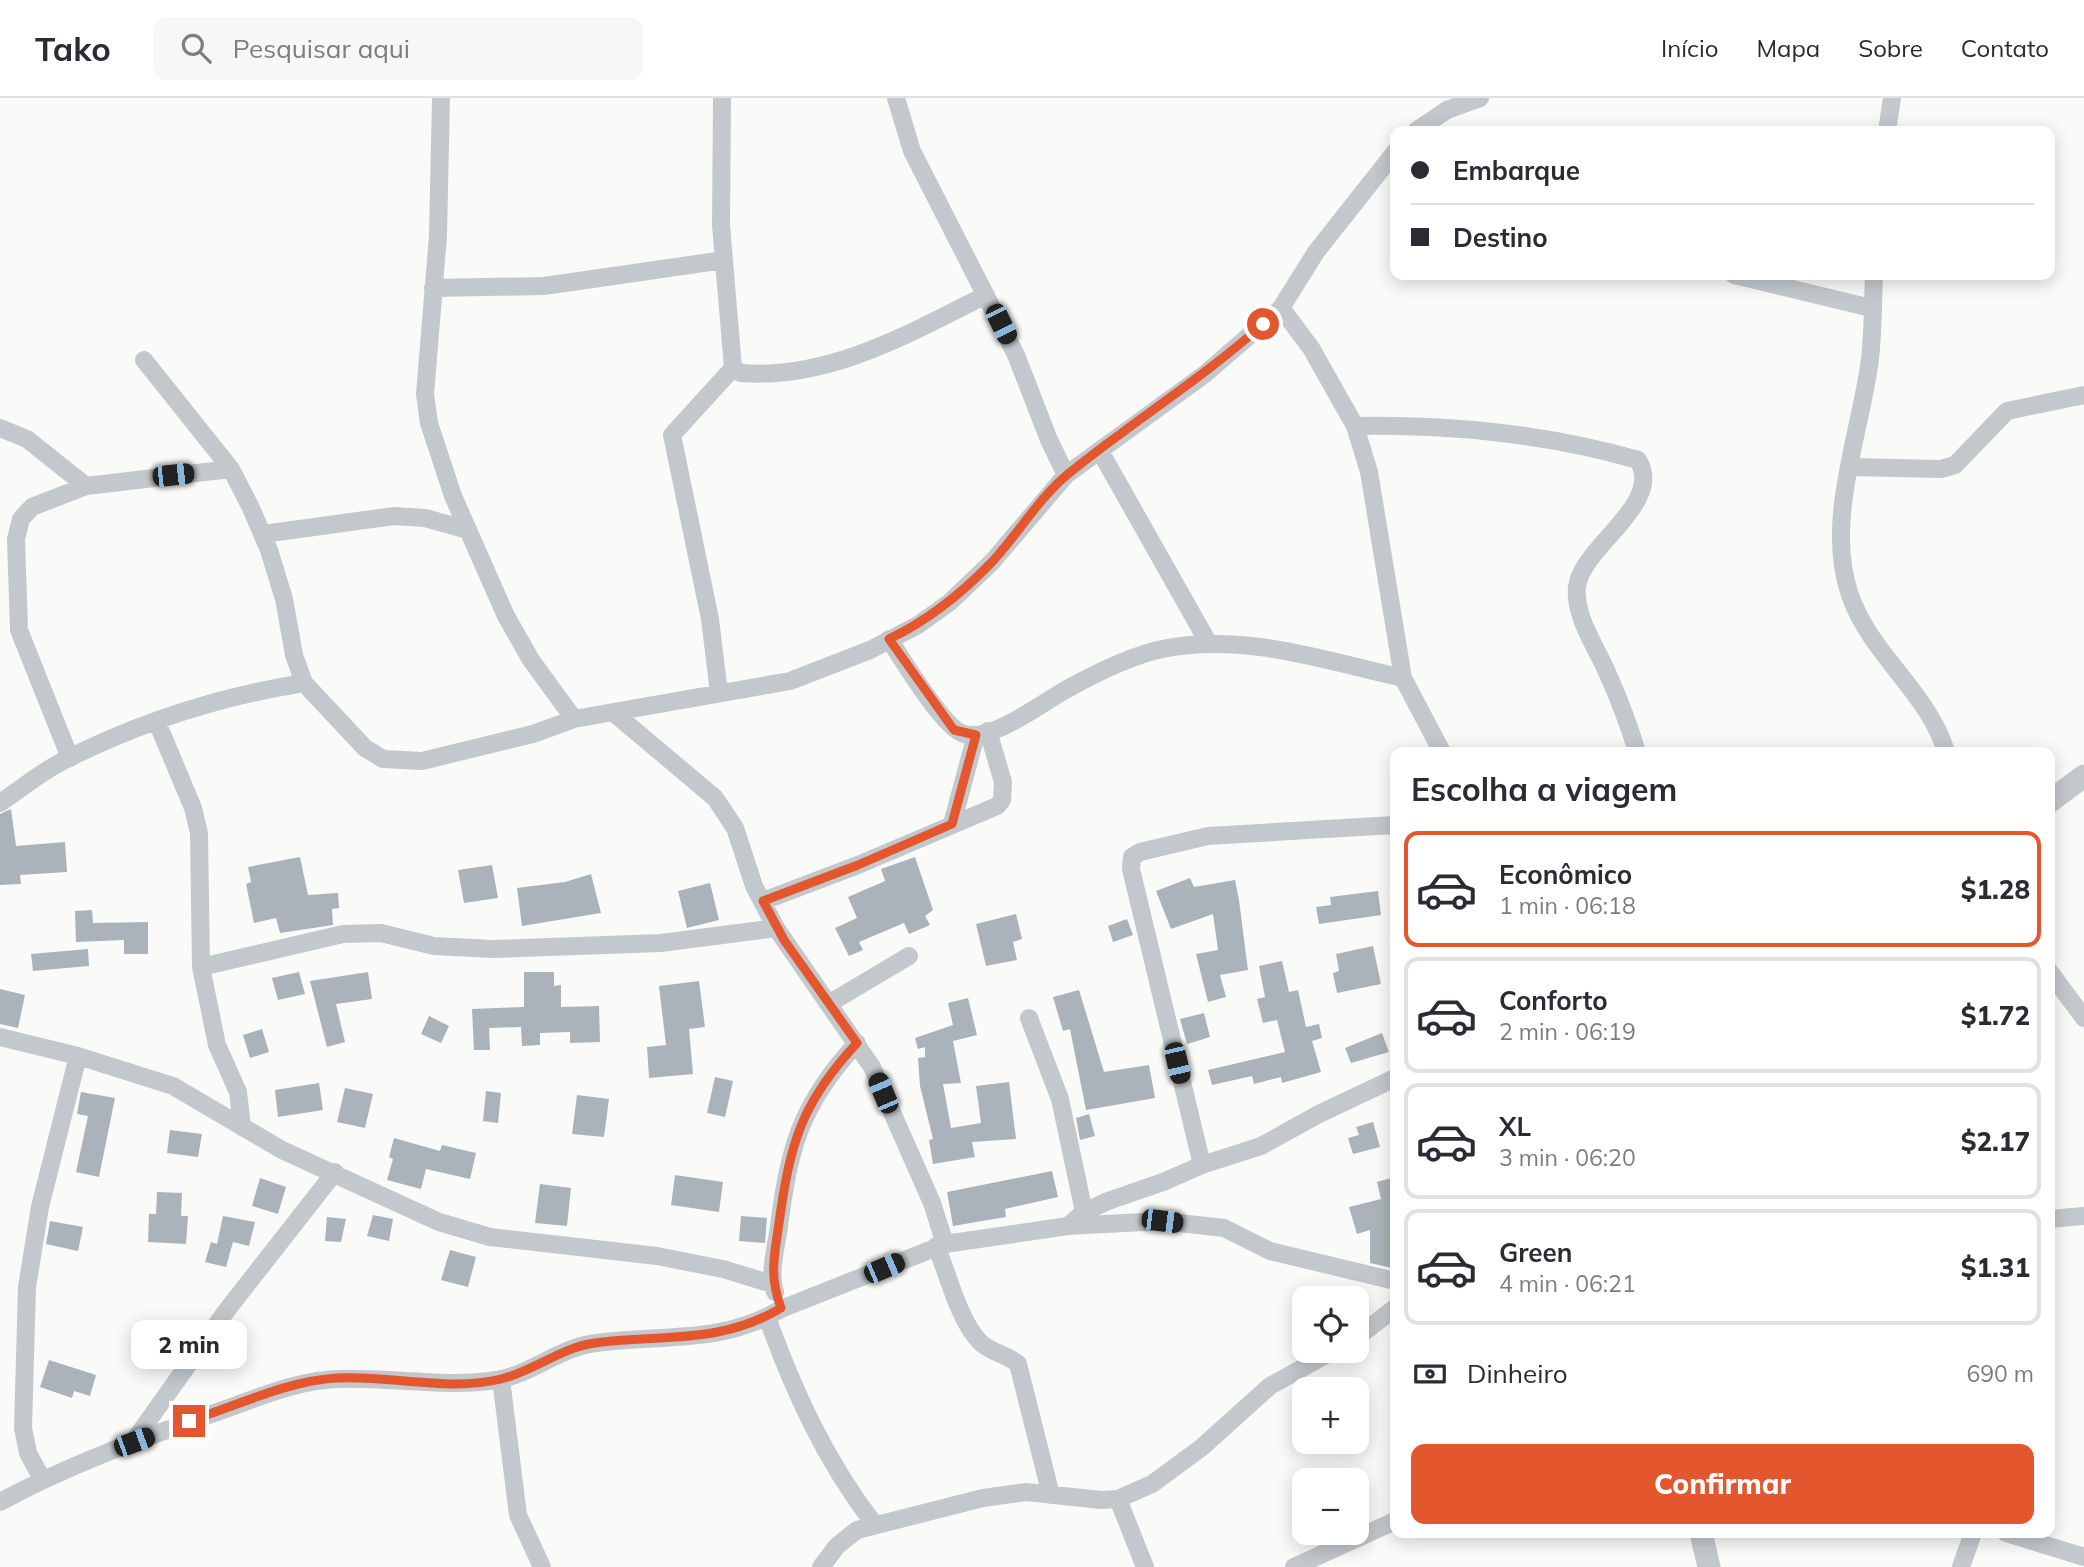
<!DOCTYPE html>
<html lang="pt">
<head>
<meta charset="utf-8">
<style>
  body { margin:0; font-family:Mulish,sans-serif; background:#f7f7f7; color:#2b2b33; height:100vh; display:flex; flex-direction:column; font-size:26px; white-space:nowrap }
  * { box-sizing:border-box; margin:0 }
  p { font-size:23px; color:#7c7c81 }
  .icon { flex:none; width:38px; height:38px; fill:none; stroke:currentColor; stroke-width:2; stroke-linecap:round; stroke-linejoin:round }
  .map { position:relative; flex:1; overflow:hidden }
  .panel { position:absolute; left:1390px; top:649px; width:665px; height:791px; display:flex; flex-direction:column; background:#fff; border-radius:14px; box-shadow:0 4px 18px #0003 }
  .panel>* { flex:none }
  .guide { position:absolute; left:1390px; top:28px; width:665px; height:154px; border-radius:14px; box-shadow:0 4px 18px #0003; display:grid; align-content:center; height:154px; padding:0 21px; background:#fff }
  .buttons { position:absolute; left:1292px; top:1188px; display:grid; gap:14px }
  .buttons a { display:grid; place-items:center; width:77px; height:77px; border-radius:14px; background:#fff; box-shadow:0 4px 18px #0003; font-size:35px }
  .end { position:absolute; width:32px; height:32px; margin:-16px; border:9px solid #e4572e; background:#fff; box-shadow:0 0 0 4px #fff }
  .from { border-radius:50% }
  .bubble { position:absolute; height:49px; border-radius:14px; background:#fff; box-shadow:0 4px 18px #0003; font-size:23px; font-weight:800; line-height:49px; text-align:center }
  .car { position:absolute; width:21px; height:42px; margin:-21px -10px; border-radius:9px; box-shadow:0 0 5px 2px #0007; background:linear-gradient(#222 24%,#8ab4d8 0 40%,#222 0 76%,#8ab4d8 0 86%,#222 0) }
  .guide b { display:flex; align-items:center; gap:24px; height:66px; font-size:26px }
  .guide b+b { border-top:2px solid #e1e1e2 }
  .guide i { width:18px; height:18px; background:#2b2b33 }
  ul { padding:0; list-style:none }
  li { display:flex; align-items:center; gap:21px; height:116px; margin:0 14px 10px; padding:0 7px; border:4px solid #e1e1e2; border-radius:14px }
  li div { flex:1 }
  li b { display:block; font-size:26px }
  li em { font-style:normal; font-weight:800 }
  li.active { border-color:#e4572e }
  li>.icon { width:63px; height:63px; stroke-width:1.5 }
  h2 { padding:0 21px; font-size:32px; line-height:84px }
  .pay { display:flex; align-items:center; gap:18px; height:77px; padding:0 21px; font-size:26px }
  .pay p { margin-inline-start:auto }
  .cta { display:flex; gap:14px; margin-top:auto; padding:14px 21px }
  .cta a { flex:1; height:80px; border-radius:14px; background:#e4572e; color:#fff; font-size:28px; font-weight:800; line-height:80px; text-align:center }
  header { display:flex; align-items:center; gap:42px; box-sizing:border-box; height:98px; padding:0 35px; background:#fff; border-bottom:2px solid #e1e1e2 }
  header strong { font-size:33px }
  nav { display:flex; gap:38px; margin-inline-start:auto; font-size:24px }
  .search { width:490px; height:63px; background:#f7f7f7; display:flex; align-items:center; gap:18px; box-sizing:border-box; padding:0 24px; border-radius:14px; color:#7c7c81; font-size:26px }
  .map>svg:first-child { display:block }
  .building { fill:#aab3b9 }
  .lines { fill:none; stroke-linecap:round; stroke-linejoin:round }
  .minor { stroke:#c3c8cc; stroke-width:18 }
  .tertiary { stroke:#c3c8cc; stroke-width:23 }
  .route { stroke:#e4572e; stroke-width:9 }
</style>
</head>
<body>
<header>
<strong>Tako</strong>
<div class="search"><svg class="icon" aria-label="search" viewBox="0 0 24 24"><circle cx="10" cy="10" r="6"/><path d="M15 15l6 6"/></svg>Pesquisar aqui</div>
<nav><a>Início</a><a>Mapa</a><a>Sobre</a><a>Contato</a></nav>
</header>
<div class="map">
<svg width="2084" height="1469" viewBox="0 0 2084 1469">
  <rect width="100%" height="100%" fill="#fafaf8"/>
  <path class="building" d="M 11,711 L 16,748 L 65,744 L 67,774 L 20,777 L 21,786 L 0,787 L 0,716 Z
    M 300,759 L 308,797 L 338,795 L 339,810 L 332,811 L 333,827 L 280,835 L 276,820 L 254,825 L 246,786 L 251,784 L 248,769 Z
    M 915,759 L 933,812 L 925,818 L 930,827 L 909,836 L 904,825 L 859,844 L 863,852 L 849,858 L 835,830 L 857,820 L 848,799 L 885,783 L 881,771 Z
    M 492,767 L 498,800 L 464,805 L 458,772 Z
    M 591,776 L 601,815 L 522,828 L 517,790 L 565,784 Z
    M 1190,780 L 1194,789 L 1235,782 L 1239,802 L 1248,872 L 1220,877 L 1226,899 L 1208,904 L 1196,856 L 1218,852 L 1213,816 L 1171,831 L 1156,793 Z
    M 710,785 L 719,822 L 687,830 L 678,793 Z
    M 1378,793 L 1381,817 L 1319,826 L 1316,809 L 1331,807 L 1330,799 Z
    M 92,812 L 93,825 L 148,824 L 148,856 L 124,856 L 124,842 L 76,844 L 75,813 Z
    M 1016,816 L 1022,841 L 1013,844 L 1017,862 L 986,868 L 976,826 Z
    M 1127,821 L 1133,837 L 1113,844 L 1108,828 Z
    M 1373,848 L 1381,886 L 1337,895 L 1333,875 L 1339,873 L 1336,856 Z
    M 88,851 L 89,868 L 33,873 L 31,856 Z
    M 1282,863 L 1289,894 L 1298,892 L 1306,929 L 1319,926 L 1322,940 L 1312,943 L 1321,974 L 1282,985 L 1281,979 L 1254,986 L 1252,978 L 1212,987 L 1208,972 L 1285,954 L 1277,922 L 1263,925 L 1257,901 L 1265,899 L 1259,868 Z
    M 299,874 L 305,896 L 278,902 L 272,880 Z
    M 368,874 L 372,901 L 336,906 L 345,944 L 327,949 L 310,883 Z
    M 524,874 L 554,874 L 554,888 L 561,887 L 561,909 L 599,908 L 600,944 L 570,945 L 570,934 L 540,935 L 540,947 L 522,948 L 521,929 L 489,930 L 490,952 L 474,952 L 472,911 L 524,909 Z
    M 699,883 L 705,929 L 689,931 L 693,976 L 649,980 L 647,949 L 666,947 L 659,888 Z
    M 0,891 L 25,897 L 18,930 L 0,926 Z
    M 1079,892 L 1104,974 L 1149,967 L 1155,1000 L 1086,1012 L 1070,931 L 1063,933 L 1053,899 Z
    M 968,900 L 977,937 L 953,943 L 961,985 L 943,986 L 951,1030 L 981,1025 L 976,988 L 1009,984 L 1016,1041 L 972,1044 L 975,1059 L 933,1066 L 929,1042 L 933,1041 L 920,988 L 918,960 L 925,959 L 925,949 L 918,951 L 915,940 L 953,927 L 948,905 Z
    M 1204,915 L 1210,939 L 1187,946 L 1180,921 Z
    M 429,918 L 449,928 L 441,945 L 421,936 Z
    M 262,931 L 269,954 L 250,960 L 243,937 Z
    M 1382,935 L 1389,954 L 1351,965 L 1345,950 Z
    M 715,979 L 733,983 L 725,1019 L 707,1015 Z
    M 319,985 L 323,1012 L 278,1019 L 275,992 Z
    M 345,990 L 373,996 L 365,1030 L 337,1024 Z
    M 486,993 L 501,995 L 498,1025 L 483,1023 Z
    M 81,994 L 115,1000 L 99,1079 L 76,1074 L 88,1018 L 77,1016 Z
    M 577,997 L 609,1001 L 604,1039 L 572,1036 Z
    M 1089,1016 L 1095,1038 L 1080,1042 L 1076,1020 Z
    M 1373,1024 L 1380,1049 L 1353,1056 L 1348,1040 L 1359,1037 L 1356,1029 Z
    M 170,1032 L 202,1036 L 198,1059 L 167,1055 Z
    M 394,1040 L 440,1053 L 442,1047 L 476,1055 L 470,1081 L 426,1071 L 421,1091 L 387,1082 L 393,1061 L 389,1059 Z
    M 1052,1073 L 1058,1099 L 1005,1111 L 1006,1119 L 953,1128 L 947,1094 Z
    M 675,1077 L 723,1084 L 719,1114 L 671,1107 Z
    M 1395,1079 L 1395,1131 L 1391,1131 L 1392,1170 L 1370,1165 L 1370,1132 L 1357,1136 L 1349,1109 L 1381,1101 L 1377,1084 Z
    M 260,1080 L 286,1089 L 278,1116 L 252,1108 Z
    M 540,1086 L 571,1090 L 567,1128 L 535,1125 Z
    M 157,1094 L 182,1095 L 181,1118 L 188,1118 L 186,1146 L 148,1144 L 149,1116 L 156,1116 Z
    M 373,1117 L 393,1121 L 389,1143 L 367,1138 Z
    M 223,1118 L 255,1124 L 249,1148 L 233,1144 L 226,1169 L 205,1164 L 211,1144 L 217,1146 Z
    M 741,1118 L 767,1120 L 765,1145 L 739,1143 Z
    M 327,1119 L 346,1121 L 341,1144 L 325,1143 Z
    M 50,1123 L 83,1129 L 78,1153 L 46,1146 Z
    M 450,1152 L 476,1159 L 468,1189 L 441,1182 Z
    M 49,1262 L 96,1277 L 90,1298 L 74,1293 L 72,1300 L 40,1289 Z"/>
  <g class="lines">
    <path class="minor" d="M 441,0 L 438,138 L 425,296 L 429,325 L 453,398 L 506,518 L 531,562 L 574,621
      M 722,0 L 721,127 L 733,270 L 741,275 C 829,282 910,235 986,197
      M 896,0 L 912,53 L 1016,257 L 1049,342 L 1066,377
      M 1416,33 L 1447,12 L 1480,0
      M 1887,33 L 1892,0
      M 1734,177 L 1871,210
      M 1874,177 C 1873,204 1873,234 1870,261 C 1861,334 1824,424 1850,497 C 1870,556 1929,595 1946,654
      M 433,190 L 544,188 L 724,162
      M 1281,210 L 1311,250 L 1355,328 L 1369,374 L 1403,580 L 1442,654
      M 144,262 L 231,371 L 251,410 L 269,452 L 284,501 L 294,557 L 304,585 L 365,650 L 383,661 L 422,663 L 533,636 L 574,621 L 790,583 L 870,552 L 918,527 L 950,504 L 992,464 L 1066,377 L 1205,276 L 1281,210 L 1316,154 L 1395,54
      M 1355,328 C 1448,326 1548,336 1638,362 C 1665,406 1581,449 1577,489 C 1574,518 1596,549 1607,574 C 1619,601 1629,627 1637,654
      M 0,330 L 27,341 L 86,388
      M 1100,353 L 1209,546
      M 1849,369 L 1941,371 L 1955,367 L 2007,313 L 2084,297
      M 263,436 L 394,418 L 425,420 L 468,432
      M 889,541 C 902,561 944,631 964,636 C 993,644 1044,603 1069,590 C 1098,574 1130,558 1162,551 C 1244,534 1325,563 1403,580
      M 719,595 L 710,521 L 672,337 L 733,270
      M 614,615 L 715,700 L 735,730 L 754,788 L 776,830 L 872,969 L 932,1105 L 945,1146
      M 157,624 L 193,710 L 199,735 L 201,869 L 217,947 L 238,994 L 242,1029
      M 70,660 L 19,532 L 16,441 L 21,421 L 32,409 L 86,388 L 231,371
      M 0,705 C 21,691 41,674 63,663 C 138,625 222,598 304,585
      M 952,726 L 976,637
      M 763,803 L 858,767 L 997,708 L 1002,702 L 1003,684 L 988,633
      M 201,869 L 343,836 L 381,835 L 434,848 L 493,851 L 661,845 L 776,830
      M 2049,873 L 2084,920
      M 830,905 L 909,858
      M 1029,920 L 1060,1001 L 1084,1114
      M 0,939 L 78,958 L 173,988 L 282,1052 L 439,1124 L 490,1139 L 657,1158 L 723,1171 L 772,1186
      M 1202,1067 L 1131,771 L 1132,759 L 1140,754 L 1208,738 L 1395,727
      M 2049,1121 L 2084,1118
      M 1068,1128 L 1084,1114 L 1108,1103 L 1163,1084 L 1202,1067 L 1261,1048 L 1319,1016 L 1395,980
      M 936,1148 C 949,1178 958,1221 980,1244 C 991,1255 1007,1256 1018,1266 L 1051,1397
      M 775,1194 C 769,1177 775,1153 778,1135 C 789,1052 798,1009 857,945
      M 767,1219 C 794,1294 826,1364 875,1427
      M 1356,1240 L 1395,1210
      M 501,1281 L 518,1417 L 542,1469
      M 133,1344 L 227,1212 L 335,1074
      M 42,1381 L 28,1355 L 23,1330 L 27,1189 L 40,1109 L 78,958
      M 1118,1401 L 1145,1469
      M 0,1404 C 70,1366 146,1339 220,1313 C 257,1300 298,1282 338,1281 C 391,1279 444,1290 497,1282 C 532,1276 560,1249 596,1245 C 660,1236 721,1247 781,1211 L 945,1146 L 1068,1128 L 1162,1123 L 1224,1130 L 1270,1153 L 1395,1183
      M 2006,1435 L 2084,1459
      M 821,1469 L 837,1448 L 857,1432 L 983,1400 L 1026,1394 L 1101,1402 L 1118,1401 L 1152,1386 L 1201,1350 L 1270,1288 L 1333,1253
      M 1294,1469 L 1395,1423
      M 1961,1469 L 1973,1435"/>
    <path class="tertiary" d="M 2049,704 L 2084,678
      M 1701,1435 L 1709,1469"/>
  </g>
  <g class="lines">
    <path class="route" d="M 189,1323 C 237,1308 286,1283 337,1280 C 391,1277 448,1294 501,1281 C 534,1273 562,1249 595,1245 C 660,1236 720,1247 781,1210 C 769,1177 774,1160 779,1125 C 790,1046 801,1005 857,945 L 784,842 L 763,803 L 858,767 L 952,726 L 976,637 L 954,632 L 889,541 C 929,522 961,496 991,465 C 1018,436 1038,401 1068,376 C 1132,324 1202,281 1263,226"/>
  </g>
</svg>
<div class="buttons">
<a><svg class="icon" aria-label="locate" viewBox="0 0 24 24"><circle cx="12" cy="12" r="6"/><path d="M12 2v4M12 18v4M2 12h4M18 12h4"/></svg></a>
<a>+</a>
<a>−</a>
</div>
<i class="end from" style="left:1263px;top:226px"></i>
<i class="end" style="left:189px;top:1323px"></i>
<div class="bubble" style="left:131px;top:1222px;width:116px">2 min</div>
<i class="car" style="left:1001px;top:226px;rotate:154deg"></i>
<i class="car" style="left:173px;top:377px;rotate:84deg"></i>
<i class="car" style="left:1177px;top:965px;rotate:167deg"></i>
<i class="car" style="left:883px;top:995px;rotate:337deg"></i>
<i class="car" style="left:1162px;top:1123px;rotate:97deg"></i>
<i class="car" style="left:884px;top:1170px;rotate:67deg"></i>
<i class="car" style="left:134px;top:1344px;rotate:70deg"></i>
<div class="guide">
<b><i class="from"></i>Embarque</b>
<b><i></i>Destino</b>
</div>
<section class="panel">
<h2>Escolha a viagem</h2>
<ul>
<li class="active"><svg class="icon" aria-label="car" viewBox="0 0 24 24"><path d="M5 17H2v-5l4-1 3-4h7l3 4 3 1v5h-3M9 17h6M6 11h13"/><circle cx="7" cy="17" r="2"/><circle cx="17" cy="17" r="2"/></svg><div><b>Econômico</b><p>1 min · 06:18</p></div><em>$1.28</em></li>
<li><svg class="icon" aria-label="car" viewBox="0 0 24 24"><path d="M5 17H2v-5l4-1 3-4h7l3 4 3 1v5h-3M9 17h6M6 11h13"/><circle cx="7" cy="17" r="2"/><circle cx="17" cy="17" r="2"/></svg><div><b>Conforto</b><p>2 min · 06:19</p></div><em>$1.72</em></li>
<li><svg class="icon" aria-label="car" viewBox="0 0 24 24"><path d="M5 17H2v-5l4-1 3-4h7l3 4 3 1v5h-3M9 17h6M6 11h13"/><circle cx="7" cy="17" r="2"/><circle cx="17" cy="17" r="2"/></svg><div><b>XL</b><p>3 min · 06:20</p></div><em>$2.17</em></li>
<li><svg class="icon" aria-label="car" viewBox="0 0 24 24"><path d="M5 17H2v-5l4-1 3-4h7l3 4 3 1v5h-3M9 17h6M6 11h13"/><circle cx="7" cy="17" r="2"/><circle cx="17" cy="17" r="2"/></svg><div><b>Green</b><p>4 min · 06:21</p></div><em>$1.31</em></li>
</ul>
<div class="pay"><svg class="icon" aria-label="cash" viewBox="0 0 24 24"><path d="M3 7h18v10H3z"/><circle cx="12" cy="12" r="2"/></svg>Dinheiro<p>690 m</p></div>
<div class="cta"><a>Confirmar</a></div>
</section>
</div>
</body>
</html>
